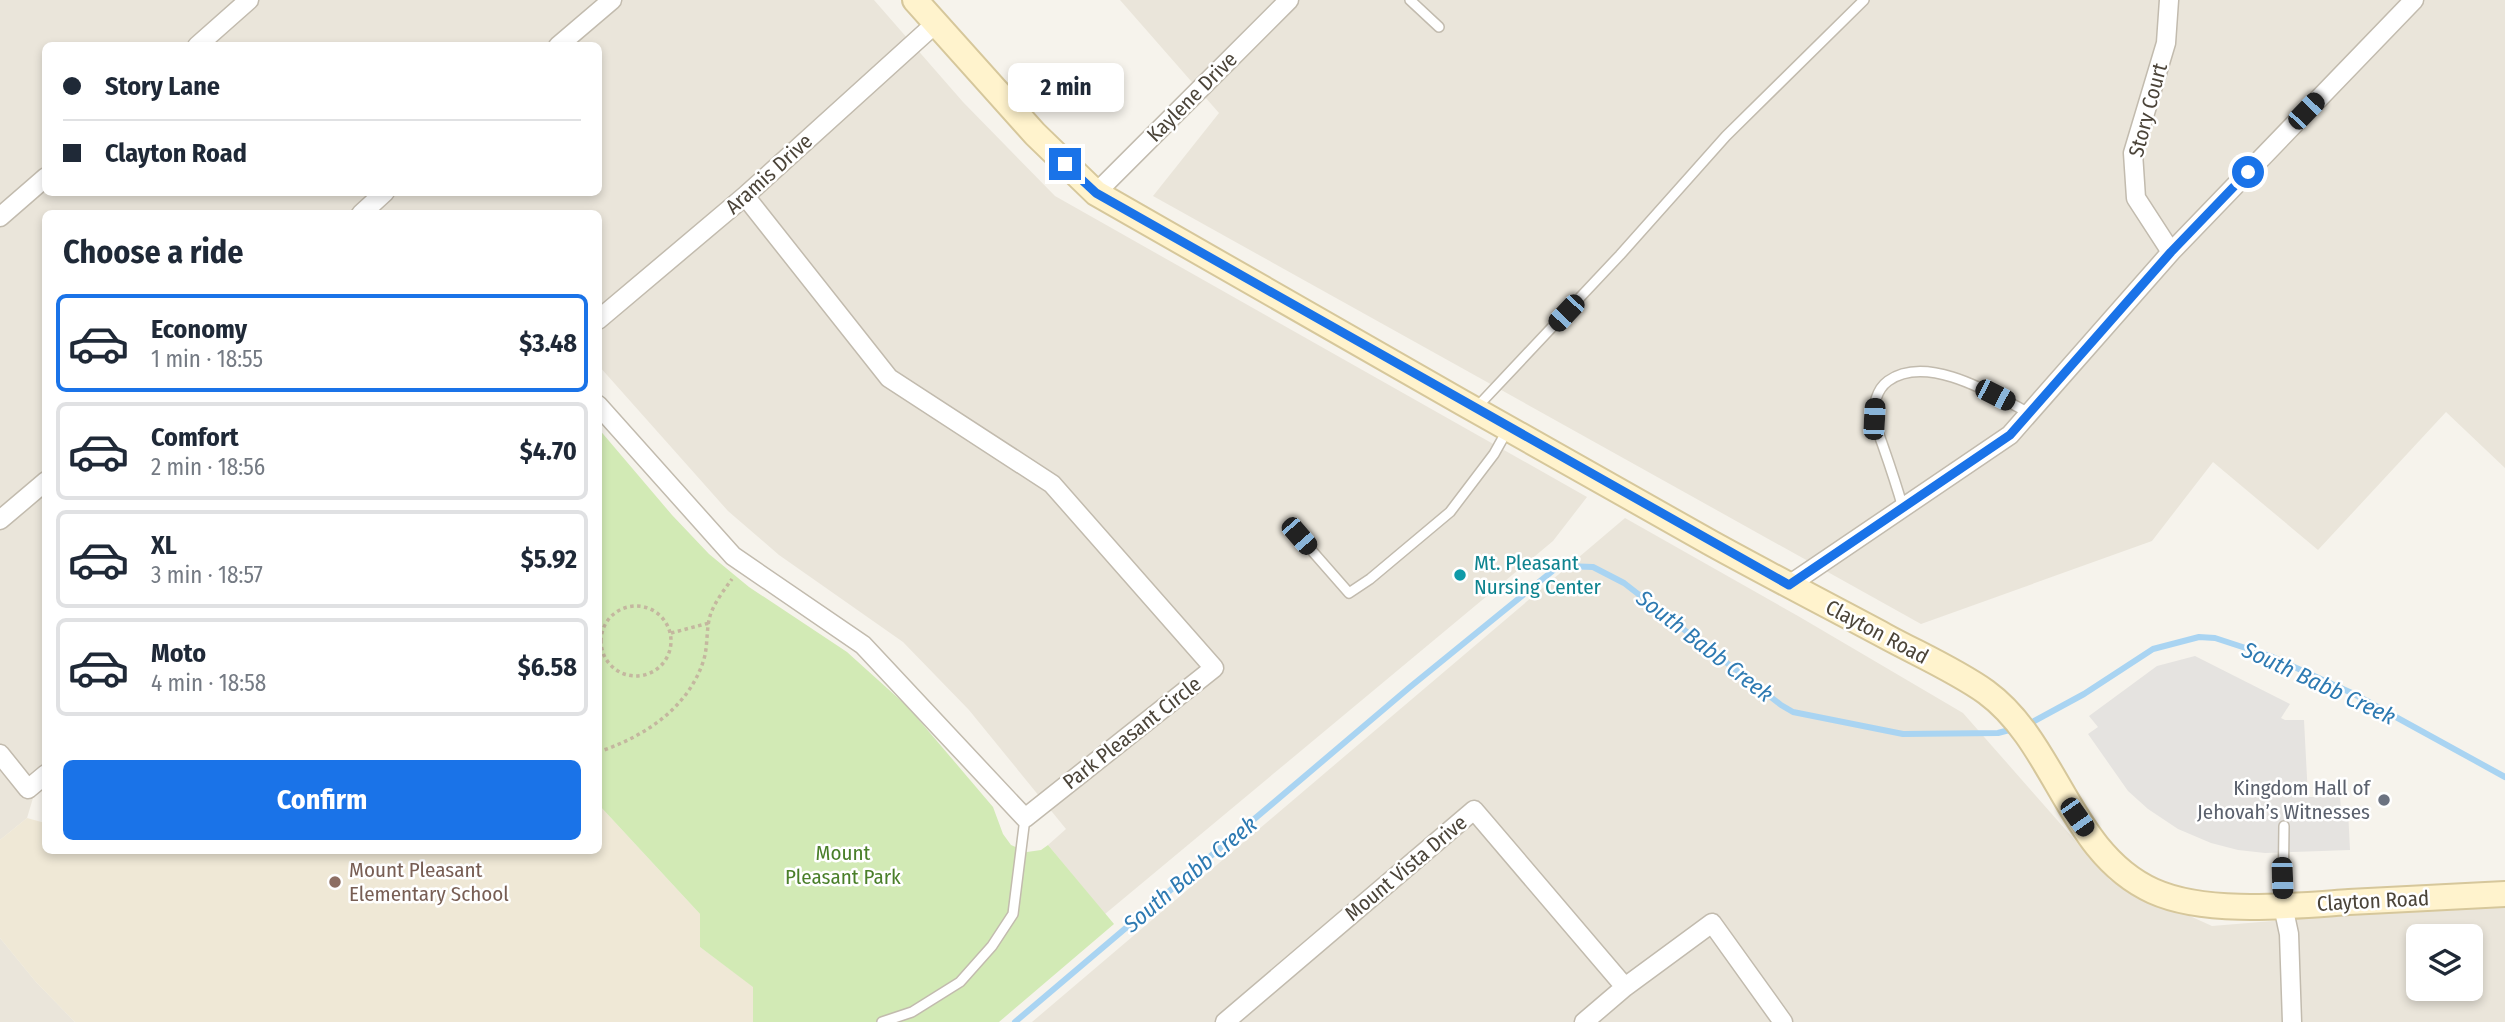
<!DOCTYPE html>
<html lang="en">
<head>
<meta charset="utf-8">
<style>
  body { margin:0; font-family:"Fira Sans Condensed",sans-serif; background:#f6f6f7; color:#1f2937; height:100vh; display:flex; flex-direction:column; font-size:26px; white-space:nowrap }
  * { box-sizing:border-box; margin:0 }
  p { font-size:23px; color:#747a83 }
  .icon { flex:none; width:38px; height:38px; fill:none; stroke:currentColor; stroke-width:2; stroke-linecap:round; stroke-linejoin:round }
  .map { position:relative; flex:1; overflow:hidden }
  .drawer { position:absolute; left:42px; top:210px; width:560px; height:644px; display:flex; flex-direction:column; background:#fff; border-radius:10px; box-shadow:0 4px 10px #0003 }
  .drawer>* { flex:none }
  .top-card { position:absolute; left:42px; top:42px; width:560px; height:154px; border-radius:10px; box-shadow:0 4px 10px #0003; display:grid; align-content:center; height:154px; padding:0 21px; background:#fff }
  .controls { position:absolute; left:2406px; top:924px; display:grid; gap:14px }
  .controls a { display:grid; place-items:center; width:77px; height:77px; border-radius:10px; background:#fff; box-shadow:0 4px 10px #0003; font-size:35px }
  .end { position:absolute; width:32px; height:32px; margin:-16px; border:9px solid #1a73e8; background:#fff; box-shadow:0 0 0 4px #fff }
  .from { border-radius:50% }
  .bubble { position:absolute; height:49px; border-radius:10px; background:#fff; box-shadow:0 4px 10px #0003; font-size:23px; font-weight:700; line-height:49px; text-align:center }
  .car { position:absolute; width:21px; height:42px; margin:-21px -10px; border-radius:9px; box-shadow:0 0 5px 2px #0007; background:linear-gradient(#222 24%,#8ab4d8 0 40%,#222 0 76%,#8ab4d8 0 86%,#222 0) }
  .top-card b { display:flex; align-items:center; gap:24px; height:66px; font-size:26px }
  .top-card b+b { border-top:2px solid #e0e1e3 }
  .top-card i { width:18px; height:18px; background:#1f2937 }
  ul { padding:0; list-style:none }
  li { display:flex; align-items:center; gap:21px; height:98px; margin:0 14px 10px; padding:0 7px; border:4px solid #e0e1e3; border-radius:10px }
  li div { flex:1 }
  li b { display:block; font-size:26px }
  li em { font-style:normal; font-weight:700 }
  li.active { border-color:#1a73e8 }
  li>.icon { width:63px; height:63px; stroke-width:1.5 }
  h2 { padding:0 21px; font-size:32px; line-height:84px }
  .primary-button { display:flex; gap:14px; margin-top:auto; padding:14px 21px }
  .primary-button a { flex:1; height:80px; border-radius:10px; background:#1a73e8; color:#fff; font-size:28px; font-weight:700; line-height:80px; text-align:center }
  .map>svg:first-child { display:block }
  .residential { fill:#eae5da; fill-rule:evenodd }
  .education { fill:#efe8d6 }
  .green { fill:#d2eab5 }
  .parking { fill:#e5e3e0 }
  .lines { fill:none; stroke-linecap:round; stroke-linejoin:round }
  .stream { stroke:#a9d4f2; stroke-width:6 }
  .lane-casing { stroke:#c2bbae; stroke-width:12 }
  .street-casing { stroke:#c2bbae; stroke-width:21 }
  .secondary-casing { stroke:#d6c79b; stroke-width:28 }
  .path { stroke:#c4b79f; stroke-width:3.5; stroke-dasharray:3.5 3.5; stroke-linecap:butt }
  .lane { stroke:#fff; stroke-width:9 }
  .street { stroke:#fff; stroke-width:18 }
  .secondary { stroke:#fff3cd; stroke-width:24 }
  .route { stroke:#1a73e8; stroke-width:9 }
  .culture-dot { fill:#0f9aa8; stroke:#fff; stroke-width:2.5 }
  .worship-dot { fill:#6b7280; stroke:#fff; stroke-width:2.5 }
  .education-dot { fill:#8d6e63; stroke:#fff; stroke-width:2.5 }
  .labels { text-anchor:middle; stroke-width:5; stroke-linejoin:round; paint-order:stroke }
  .street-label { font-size:21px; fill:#4b4439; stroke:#fff }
  .culture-label { font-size:21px; fill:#0d838f; stroke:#fff; text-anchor:start }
  .worship-label { font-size:21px; fill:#5b616d; stroke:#fff; text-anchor:end }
  .park-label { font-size:21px; fill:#4a7f2a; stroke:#fff }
  .education-label { font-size:21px; fill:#785e54; stroke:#fff; text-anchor:start }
  .water-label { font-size:23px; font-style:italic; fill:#2e7ab2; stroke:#fff }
</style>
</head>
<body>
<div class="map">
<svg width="2505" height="1022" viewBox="0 0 2505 1022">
  <rect width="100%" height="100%" fill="#f6f3ec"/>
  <path class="residential" d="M 0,0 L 874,0 L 963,102 L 1055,196 L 1587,497 L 1553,541 L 1105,914 L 1048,845 L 1066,829 L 969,710 L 903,642 L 779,555 L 728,511 L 599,366 L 598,214 L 46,214 L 45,758 L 27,818 L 0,840 ZM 46,46 L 598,46 L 598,192 L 46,192 Z
    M 1120,0 L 2505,0 L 2505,468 L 2446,412 L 2318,550 L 2213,462 L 2152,541 L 1921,624 L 1153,196 L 1219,113 Z
    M 1625,518 L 1798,616 L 1963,713 L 2110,880 L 2212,926 L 2417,909 L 2505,908 L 2505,1022 L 1032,1022 ZM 2418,936 L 2471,936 L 2471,989 L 2418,989 Z
    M 0,938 L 36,982 L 75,1022 L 0,1022 Z"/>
  <path class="education" d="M 599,805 L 700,914 L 700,947 L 754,987 L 753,1022 L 75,1022 L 36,982 L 0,938 L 0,840 L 27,818 L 45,823 L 46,850 L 598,850 Z"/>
  <path class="green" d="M 598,428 L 672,515 L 709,554 L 749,587 L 847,652 L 908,707 L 993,807 L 1003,834 L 1011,845 L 1027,852 L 1041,850 L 1048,845 L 1114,924 L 999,1022 L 753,1022 L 753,987 L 700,947 L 700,914 L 599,805 Z"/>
  <path class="parking" d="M 2195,656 L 2290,704 L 2281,718 L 2285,720 L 2304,720 L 2308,797 L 2340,797 L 2341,809 L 2348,810 L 2350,850 L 2265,853 L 2238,850 L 2211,843 L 2178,829 L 2148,809 L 2128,791 L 2088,734 L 2098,727 L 2089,716 L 2157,666 Z"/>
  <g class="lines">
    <path class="stream" d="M 2027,725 L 2084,694 L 2153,649 L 2199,637 L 2215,638 L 2270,656 L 2354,694 L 2505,777
      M 1015,1022 L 1410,687 L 1555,569 L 1565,566 L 1593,567 L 1624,583 L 1781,705 L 1793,712 L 1903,734 L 1998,733 L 2013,729"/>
    <g class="lane-casing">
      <path id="lane" d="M 1410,0 L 1439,27
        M 1476,408 L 1620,255 L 1726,136 L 1864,0
        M 1903,508 C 1897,487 1890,466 1883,446 C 1880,437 1876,428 1875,420 C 1872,406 1877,389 1888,381 C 1927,353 1993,394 2029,413
        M 1299,536 L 1349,593 L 1370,579 L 1450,512 L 1494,454 L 1508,429
        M 2283,904 L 2284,826
        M 882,1022 L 912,1012 L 960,982 L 992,946 L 1013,914 L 1025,818"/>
    </g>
    <g class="street-casing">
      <path id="street" d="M 2169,0 L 2166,43 L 2133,153 L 2136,198 L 2171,252
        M 197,46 L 249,0
        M 558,46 L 612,0
        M 1096,193 L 1289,0
        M 361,214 L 385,192
        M 0,217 L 46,177
        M 598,320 L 745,196 L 935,24
        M 598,405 L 733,556 L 863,645 L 1025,818 L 1214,668 L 1052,484 L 889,378 L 745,196
        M 0,520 L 46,481
        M 1789,585 L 2010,435 L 2171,252 L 2414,0
        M 0,754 L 28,789 L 46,774
        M 2283,906 L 2289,934 L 2292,1022
        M 1225,1022 L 1474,810 L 1625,987
        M 1584,1022 L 1625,987 L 1712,923 L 1783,1022"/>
    </g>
    <g class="secondary-casing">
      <path id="secondary" d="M 915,0 L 1035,134 L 1096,193 C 1301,310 1505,428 1711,543 C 1769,575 1827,605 1885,636 C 1918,654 1955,670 1986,692 C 2057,744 2069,853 2153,891 C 2206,915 2291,906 2349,902 C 2401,899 2453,897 2505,894"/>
    </g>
    <path class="path" d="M601 641a35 35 0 1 1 70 0a35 35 0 1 1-70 0Z
      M 671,633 L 709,623
      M 598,752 C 644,737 689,708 704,659 C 708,645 706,630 710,616 C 714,603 724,590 732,579"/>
    <use href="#lane" class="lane"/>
    <use href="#street" class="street"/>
    <use href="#secondary" class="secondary"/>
  </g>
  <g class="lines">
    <path class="route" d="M 1065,164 L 1096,193 L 1789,585 L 2010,435 L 2171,252 L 2248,172"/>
  </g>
  <circle class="culture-dot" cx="1460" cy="575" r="7"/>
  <circle class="worship-dot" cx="2384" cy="800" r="7"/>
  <circle class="education-dot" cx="335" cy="882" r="7"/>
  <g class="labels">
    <g class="street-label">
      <text transform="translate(1192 97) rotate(-45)" y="7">Kaylene Drive</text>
      <text transform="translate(2148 110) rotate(-75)" y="7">Story Court</text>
      <text transform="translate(769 174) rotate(-42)" y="7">Aramis Drive</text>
      <text transform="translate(1877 632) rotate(28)" y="7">Clayton Road</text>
      <text transform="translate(1132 733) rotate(-38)" y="7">Park Pleasant Circle</text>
      <text transform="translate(1406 868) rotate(-40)" y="7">Mount Vista Drive</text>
      <text transform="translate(2373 901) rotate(-3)" y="7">Clayton Road</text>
    </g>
    <g class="culture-label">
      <text x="1474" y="570">Mt. Pleasant<tspan x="1474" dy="24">Nursing Center</tspan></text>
    </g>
    <g class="worship-label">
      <text x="2370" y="795">Kingdom Hall of<tspan x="2370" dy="24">Jehovah’s Witnesses</tspan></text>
    </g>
    <g class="park-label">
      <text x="843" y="860">Mount<tspan x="843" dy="24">Pleasant Park</tspan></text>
    </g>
    <g class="education-label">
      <text x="349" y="877">Mount Pleasant<tspan x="349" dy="24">Elementary School</tspan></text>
    </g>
    <g class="water-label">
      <text transform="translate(1705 646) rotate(38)" y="8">South Babb Creek</text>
      <text transform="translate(2319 683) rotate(25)" y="8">South Babb Creek</text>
      <text transform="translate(1190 874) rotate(-40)" y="8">South Babb Creek</text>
    </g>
  </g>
</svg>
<div class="controls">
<a><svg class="icon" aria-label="layers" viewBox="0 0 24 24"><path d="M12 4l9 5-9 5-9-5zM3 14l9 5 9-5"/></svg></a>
</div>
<i class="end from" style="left:2248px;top:172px"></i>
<i class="end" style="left:1065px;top:164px"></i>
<div class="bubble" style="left:1008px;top:63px;width:116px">2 min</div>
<i class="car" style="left:2306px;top:111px;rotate:44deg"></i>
<i class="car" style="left:1566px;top:313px;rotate:223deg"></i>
<i class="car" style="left:1995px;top:395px;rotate:117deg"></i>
<i class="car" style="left:1874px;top:419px;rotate:3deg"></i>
<i class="car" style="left:1299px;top:536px;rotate:139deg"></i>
<i class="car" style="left:2077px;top:817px;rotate:145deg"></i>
<i class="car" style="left:2282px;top:878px;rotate:178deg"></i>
<div class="top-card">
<b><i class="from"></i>Story Lane</b>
<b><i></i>Clayton Road</b>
</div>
<section class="drawer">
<h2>Choose a ride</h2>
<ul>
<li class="active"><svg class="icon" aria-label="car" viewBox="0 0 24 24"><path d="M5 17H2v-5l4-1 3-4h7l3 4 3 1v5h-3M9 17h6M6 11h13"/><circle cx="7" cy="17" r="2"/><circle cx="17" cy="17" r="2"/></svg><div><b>Economy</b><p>1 min · 18:55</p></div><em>$3.48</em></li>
<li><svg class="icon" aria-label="car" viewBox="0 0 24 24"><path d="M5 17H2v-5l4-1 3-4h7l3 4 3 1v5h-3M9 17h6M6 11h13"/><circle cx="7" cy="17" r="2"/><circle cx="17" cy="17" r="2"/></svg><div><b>Comfort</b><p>2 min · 18:56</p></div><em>$4.70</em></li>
<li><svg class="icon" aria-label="car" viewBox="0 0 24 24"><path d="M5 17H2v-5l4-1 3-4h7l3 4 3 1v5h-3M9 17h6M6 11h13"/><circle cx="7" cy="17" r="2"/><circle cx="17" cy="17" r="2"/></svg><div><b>XL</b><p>3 min · 18:57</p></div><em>$5.92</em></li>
<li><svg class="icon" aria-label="car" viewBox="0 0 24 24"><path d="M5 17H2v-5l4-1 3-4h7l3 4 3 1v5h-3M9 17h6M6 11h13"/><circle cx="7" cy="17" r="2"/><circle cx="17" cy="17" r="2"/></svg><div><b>Moto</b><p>4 min · 18:58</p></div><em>$6.58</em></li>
</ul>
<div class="primary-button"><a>Confirm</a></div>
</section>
</div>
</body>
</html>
